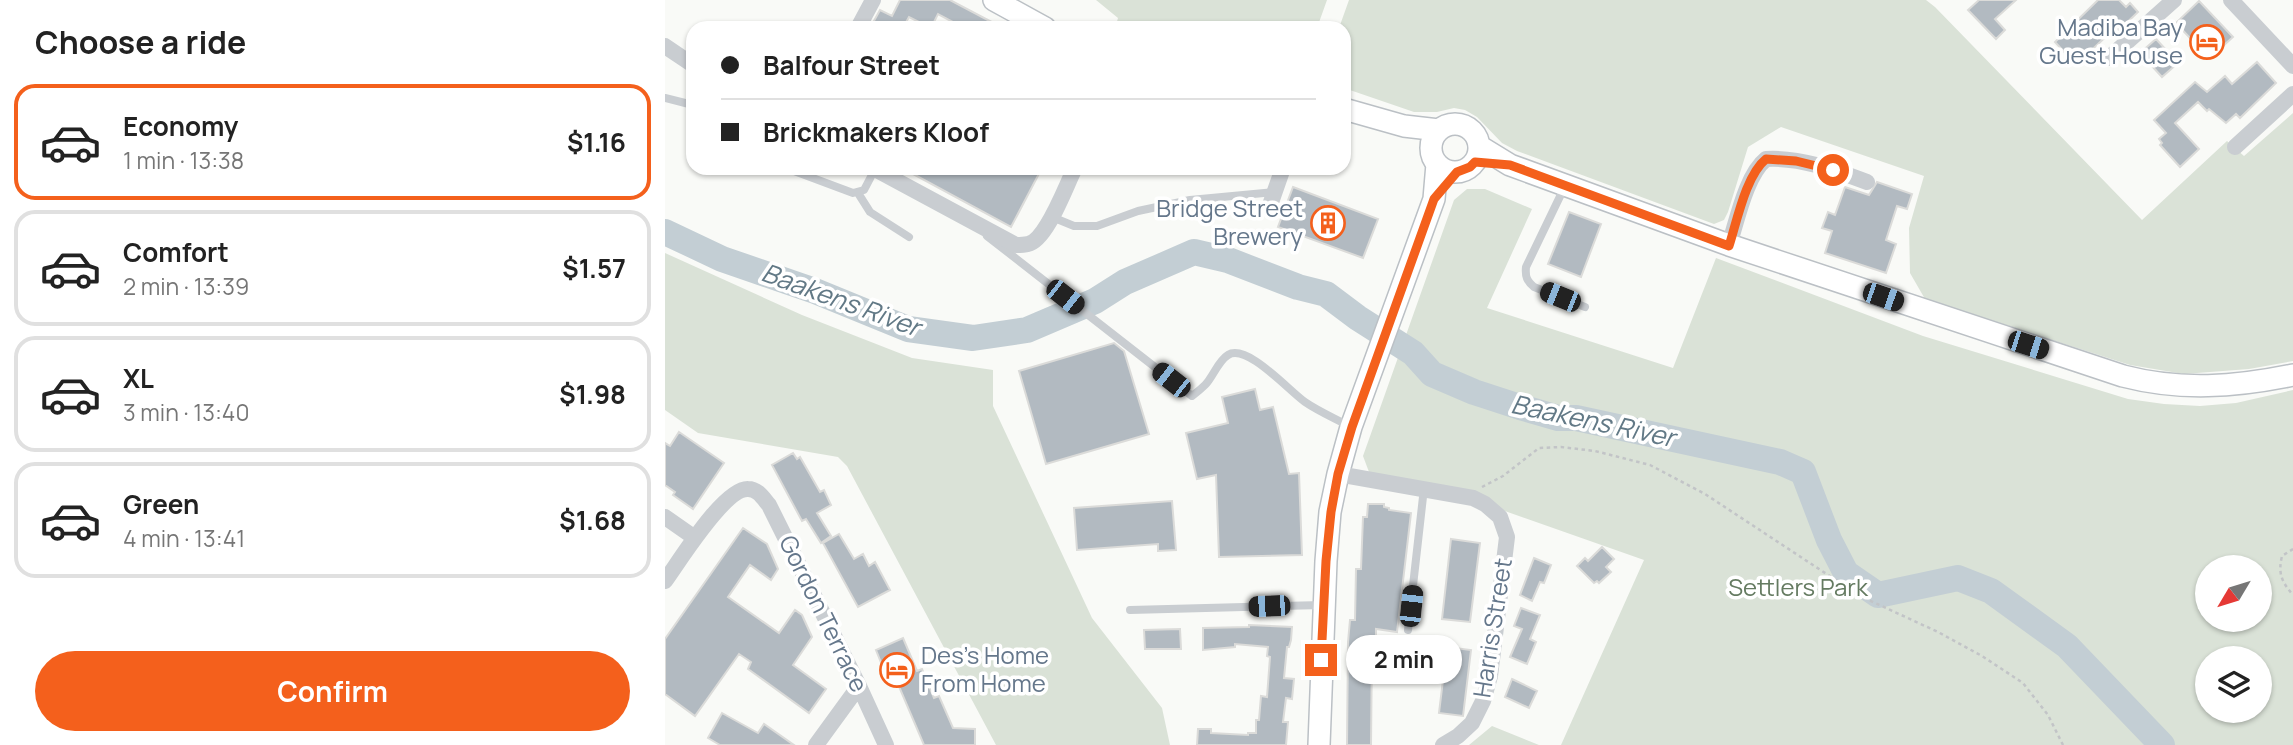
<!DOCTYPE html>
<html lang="en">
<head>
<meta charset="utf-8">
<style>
  body { margin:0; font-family:Manrope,sans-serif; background:#f6f6f6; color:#222; height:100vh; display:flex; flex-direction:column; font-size:26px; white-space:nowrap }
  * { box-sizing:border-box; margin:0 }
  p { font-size:23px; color:#767676 }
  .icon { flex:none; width:38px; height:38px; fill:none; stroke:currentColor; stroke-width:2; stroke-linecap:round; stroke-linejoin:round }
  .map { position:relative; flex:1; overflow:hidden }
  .details { display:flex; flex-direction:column; background:#fff; width:665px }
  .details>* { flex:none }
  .banner { position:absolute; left:21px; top:21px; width:665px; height:154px; border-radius:21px; box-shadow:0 2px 5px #0004; display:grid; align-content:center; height:154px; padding:0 35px; background:#fff }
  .needle { width:46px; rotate:232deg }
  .controls { position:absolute; left:1530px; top:555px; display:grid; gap:14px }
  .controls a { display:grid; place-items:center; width:77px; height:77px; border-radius:50%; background:#fff; box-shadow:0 2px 5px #0004; font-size:35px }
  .end { position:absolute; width:32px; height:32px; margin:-16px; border:9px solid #f4601c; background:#fff; box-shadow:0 0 0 4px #fff }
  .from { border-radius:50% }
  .bubble { position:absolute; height:49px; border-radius:24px; background:#fff; box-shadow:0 2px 5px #0004; font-size:23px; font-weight:700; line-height:49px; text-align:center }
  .car { position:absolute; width:21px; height:42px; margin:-21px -10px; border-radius:9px; box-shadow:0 0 5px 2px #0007; background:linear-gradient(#222 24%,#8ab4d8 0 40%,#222 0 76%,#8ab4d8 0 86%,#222 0) }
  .banner b { display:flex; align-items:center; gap:24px; height:66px; font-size:26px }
  .banner b+b { border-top:2px solid #e0e0e0 }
  .banner i { width:18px; height:18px; background:#222 }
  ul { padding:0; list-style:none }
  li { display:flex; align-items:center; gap:21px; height:116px; margin:0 14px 10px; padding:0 21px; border:4px solid #e0e0e0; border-radius:21px }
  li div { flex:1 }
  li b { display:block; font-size:26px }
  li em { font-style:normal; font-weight:700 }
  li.active { border-color:#f4601c }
  li>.icon { width:63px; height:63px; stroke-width:1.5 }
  h2 { padding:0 35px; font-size:32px; line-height:84px }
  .button { display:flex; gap:14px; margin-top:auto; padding:14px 35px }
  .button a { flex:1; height:80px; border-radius:42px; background:#f4601c; color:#fff; font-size:28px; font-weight:700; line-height:80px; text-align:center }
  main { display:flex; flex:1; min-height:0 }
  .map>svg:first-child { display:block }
  .green { fill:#dae2d7; fill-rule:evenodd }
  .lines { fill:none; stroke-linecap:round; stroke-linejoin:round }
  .river { stroke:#c3ced4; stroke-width:26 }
  .building { fill:#b2bac1; stroke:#dbdbd9; stroke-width:2 }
  .secondary-casing { stroke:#bbc0c5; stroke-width:24 }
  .path { stroke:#c2c4c7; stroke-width:2.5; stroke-dasharray:3.5 3.5; stroke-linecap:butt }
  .lane { stroke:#c9cdd1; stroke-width:8 }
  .street { stroke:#c9cdd1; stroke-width:16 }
  .secondary { stroke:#fff; stroke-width:21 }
  .route { stroke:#f4601c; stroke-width:9 }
  .labels { text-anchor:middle; stroke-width:7; stroke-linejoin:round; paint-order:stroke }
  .poi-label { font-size:24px; fill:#65778b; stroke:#fff; text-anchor:end }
  .park-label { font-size:24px; fill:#657b61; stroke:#fff }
  .street-label { font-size:24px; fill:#65778b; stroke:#fff }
  .water-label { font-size:26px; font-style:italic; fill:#627986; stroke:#fff }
</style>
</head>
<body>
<main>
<section class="details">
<h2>Choose a ride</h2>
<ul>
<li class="active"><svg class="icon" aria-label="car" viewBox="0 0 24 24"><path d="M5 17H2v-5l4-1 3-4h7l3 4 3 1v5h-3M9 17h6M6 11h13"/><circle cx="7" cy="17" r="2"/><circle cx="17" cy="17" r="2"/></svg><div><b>Economy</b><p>1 min · 13:38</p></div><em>$1.16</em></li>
<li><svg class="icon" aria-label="car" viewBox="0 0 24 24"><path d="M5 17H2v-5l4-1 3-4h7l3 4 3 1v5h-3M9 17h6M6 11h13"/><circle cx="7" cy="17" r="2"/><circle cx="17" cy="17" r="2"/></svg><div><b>Comfort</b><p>2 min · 13:39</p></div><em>$1.57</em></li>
<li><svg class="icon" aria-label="car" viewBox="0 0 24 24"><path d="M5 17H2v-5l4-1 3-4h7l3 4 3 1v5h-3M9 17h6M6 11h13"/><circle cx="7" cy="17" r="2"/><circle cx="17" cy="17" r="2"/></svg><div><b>XL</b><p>3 min · 13:40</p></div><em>$1.98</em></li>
<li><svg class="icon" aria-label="car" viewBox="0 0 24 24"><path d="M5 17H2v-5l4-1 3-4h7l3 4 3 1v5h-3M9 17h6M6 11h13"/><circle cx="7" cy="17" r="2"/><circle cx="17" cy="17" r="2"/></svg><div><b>Green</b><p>4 min · 13:41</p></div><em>$1.68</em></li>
</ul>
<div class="button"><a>Confirm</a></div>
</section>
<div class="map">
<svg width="1628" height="745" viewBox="0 0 1628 745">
  <rect width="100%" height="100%" fill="#f9faf7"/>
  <path class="green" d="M 431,0 L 662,0 L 652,28 L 450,28 L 453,18 Z
    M 684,0 L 1261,0 L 1270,7 L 1477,220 L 1562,141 L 1579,156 L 1628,113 L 1628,361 L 1584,369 L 1519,374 L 1465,365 L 1260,299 L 1245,273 L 1244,228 L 1259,176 L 1116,127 L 1083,147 L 1063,212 L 1059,220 L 1049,224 L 852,151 L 837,143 L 812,117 L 800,110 L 789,108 L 772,112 L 749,112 L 679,88 L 679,28 L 674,28 Z
    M 802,189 L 820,189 L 867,209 L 822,308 L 1008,368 L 1051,258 L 1258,336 L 1463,399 L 1499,404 L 1535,406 L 1571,403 L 1628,390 L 1628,745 L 896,745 L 979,560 L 820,504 L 707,480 L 698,456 L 789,200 ZM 1542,567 L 1594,567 L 1594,620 L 1542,620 ZM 1542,658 L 1594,658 L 1594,710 L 1542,710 Z
    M 0,253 L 137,315 L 247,358 L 328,370 L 328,406 L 427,618 L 497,708 L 505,745 L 331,745 L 182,466 L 173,457 L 33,433 L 0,410 Z
    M 827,726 L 874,745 L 804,745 Z"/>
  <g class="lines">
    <path class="river" d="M 0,232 L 57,259 L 150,291 L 243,329 L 308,338 L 362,330 L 430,301 L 460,282 L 529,252 L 563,260 L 633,287 L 661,294 L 693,318 L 748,353 L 767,374 L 809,392 L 855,407 L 893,418 L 911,418 L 1115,462 L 1138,472 L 1164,540 L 1181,573 L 1213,595 L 1293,578 L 1326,591 L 1402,646 L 1497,745"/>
  </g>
  <path class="building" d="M 235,0 L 285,0 L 338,28 L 299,28 L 273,14 L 266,28 L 244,17 L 240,24 L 249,28 L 205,28 L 215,10 L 227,16 Z
    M 1314,0 L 1351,0 L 1330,19 L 1340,30 L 1331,39 L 1303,10 Z
    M 1433,0 L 1454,0 L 1461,7 L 1465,3 L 1473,12 L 1454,30 L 1451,27 L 1411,65 L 1390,42 Z
    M 1534,1 L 1568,37 L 1548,55 L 1540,47 L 1536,50 L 1511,23 Z
    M 1491,39 L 1513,63 L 1497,77 L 1475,53 Z
    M 1592,62 L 1611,83 L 1575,118 L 1571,114 L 1561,123 L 1544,109 L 1542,111 L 1533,102 L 1510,123 L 1534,149 L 1515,167 L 1495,145 L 1497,143 L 1494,139 L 1501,133 L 1489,120 L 1530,82 L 1542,92 L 1560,76 L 1567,84 Z
    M 237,168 L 377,168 L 346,227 Z
    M 1212,182 L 1247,194 L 1242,209 L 1232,206 L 1221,240 L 1231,244 L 1221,273 L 1160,253 L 1167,231 L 1157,228 L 1163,212 L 1170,215 L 1180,187 L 1204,195 Z
    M 628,187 L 713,219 L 698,258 L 613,227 Z
    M 904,212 L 936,224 L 916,277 L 883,264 Z
    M 449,343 L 459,351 L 484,434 L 381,464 L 354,371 Z
    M 590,389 L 595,410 L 608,407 L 624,474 L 634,473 L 637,555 L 554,557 L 551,475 L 532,479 L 521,433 L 563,423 L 557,397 Z
    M 14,432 L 59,463 L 28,509 L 8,495 L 10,492 L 0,485 L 0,443 L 5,446 Z
    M 128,453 L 132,459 L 135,457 L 155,492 L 159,490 L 166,505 L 152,513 L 166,536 L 156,543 L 141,519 L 137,521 L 107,465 Z
    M 507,501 L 511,550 L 493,551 L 493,544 L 412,550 L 409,508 Z
    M 703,504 L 719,504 L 719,507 L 724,508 L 724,510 L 746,513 L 732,632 L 711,629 L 711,647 L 707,647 L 706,745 L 682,745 L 683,642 L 685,620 L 690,620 L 691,569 L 696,569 L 698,517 L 702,517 Z
    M 78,528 L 102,544 L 113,569 L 106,580 L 85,565 L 63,597 L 114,633 L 130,610 L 137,615 L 147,637 L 128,665 L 161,689 L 144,713 L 83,669 L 86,662 L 74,654 L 30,716 L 0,694 L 0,639 Z
    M 174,534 L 189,559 L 198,554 L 204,566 L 210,562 L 225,590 L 193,607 L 158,543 Z
    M 786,539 L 815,543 L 805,622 L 777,619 Z
    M 937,547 L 949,559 L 941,567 L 946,572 L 934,583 L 932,581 L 929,583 L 912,566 L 920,558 L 923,561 Z
    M 869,558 L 886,565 L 879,583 L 875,582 L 867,601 L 855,595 Z
    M 856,608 L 875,615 L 865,639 L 871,642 L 862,664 L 845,657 L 857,629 L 849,626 Z
    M 584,625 L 627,627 L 626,640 L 624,647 L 622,647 L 619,678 L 629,679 L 627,699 L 621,698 L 618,722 L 623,722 L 621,745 L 532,745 L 533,729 L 546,729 L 546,733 L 583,735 L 583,733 L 591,733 L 591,720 L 594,720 L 596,696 L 602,697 L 605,657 L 602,656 L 603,647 L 570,644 L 570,647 L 538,650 L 538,628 L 584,627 Z
    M 515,629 L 516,649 L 480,649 L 479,630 Z
    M 238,638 L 252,671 L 257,669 L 269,698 L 274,696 L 288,728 L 310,729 L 310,745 L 259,745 L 230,677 L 223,680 L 211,650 Z
    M 782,647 L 806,650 L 798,716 L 774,713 Z
    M 847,679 L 872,691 L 864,708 L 840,697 Z
    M 57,713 L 93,733 L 99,724 L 129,745 L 55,745 L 43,738 Z"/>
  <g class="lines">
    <g class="secondary-casing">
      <path id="secondary" d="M 329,0 L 380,28
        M 679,109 L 739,126 L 774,130
        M766 148a24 24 0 1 1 48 0a24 24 0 1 1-48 0Z
        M 814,146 L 845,165 L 1064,245 L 1458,376 C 1516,391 1570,387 1628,375
        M 654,745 L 661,561 L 665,512 L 673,474 L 686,427 L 769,199 L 772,164"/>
    </g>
    <path class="path" d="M 817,487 L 838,476 L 874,448 L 896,447 L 930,451 L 985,465 L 1040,494 L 1195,596 L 1273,632 L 1317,656 L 1358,683 L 1383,715 L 1398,745
      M 1628,549 L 1617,556 C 1613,573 1616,581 1628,595"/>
    <path class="lane" d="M 0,98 L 28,105
      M 121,168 L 188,193 L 199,190 L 210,169
      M 900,186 L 861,267 C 860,277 862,281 869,287 L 920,307
      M 193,193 L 205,212 L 244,237
      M 387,217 L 409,226 L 432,226 L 473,211 L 525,200 L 609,192
      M 322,236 L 527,396 C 531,393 536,389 540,385 C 548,377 553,361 563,355 C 582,343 624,391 640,402 C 653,411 669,418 684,426
      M 465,610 L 658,605
      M 743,630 L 759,488"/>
    <path class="street" d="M 1566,0 L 1628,66
      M 193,28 L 208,0
      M 0,46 L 28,65
      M 1444,58 L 1509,0
      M 1570,147 L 1628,94
      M 208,168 L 351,245 C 355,245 359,245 363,244 C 382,240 401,185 410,168
      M 604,208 L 618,168
      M 1064,245 C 1072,221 1081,175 1101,159 C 1135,157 1170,170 1202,182
      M 673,474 L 808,498 L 820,504 L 835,517 L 842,537 L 825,676 L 818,701 L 807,723 L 793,736 L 778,745
      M 0,517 L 30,538
      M 0,581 C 14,562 59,488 83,489 C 93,489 98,498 104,505 L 194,686 L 221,745
      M 151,745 L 194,686"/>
    <use href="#secondary" class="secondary"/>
  </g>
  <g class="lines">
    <path class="route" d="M 656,660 L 661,561 L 666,512 L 673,474 L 687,427 L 769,199 L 792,172 L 805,167 L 810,162 L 845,165 L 1064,246 C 1072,221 1081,175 1101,159 L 1131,161 L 1168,170"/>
  </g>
  <defs>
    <g id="hotel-ring" transform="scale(1.75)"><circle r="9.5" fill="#fff" stroke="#f4601c" stroke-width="1.5"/><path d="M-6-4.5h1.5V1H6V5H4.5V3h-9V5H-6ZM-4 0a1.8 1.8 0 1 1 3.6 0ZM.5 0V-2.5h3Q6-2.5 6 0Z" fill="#f4601c"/></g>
    <g id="building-ring" transform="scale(1.75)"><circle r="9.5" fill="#fff" stroke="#f4601c" stroke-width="1.5"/><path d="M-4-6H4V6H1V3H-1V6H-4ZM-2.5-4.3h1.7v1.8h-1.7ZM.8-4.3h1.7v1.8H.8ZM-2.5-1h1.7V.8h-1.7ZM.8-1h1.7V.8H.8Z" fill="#f4601c"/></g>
  </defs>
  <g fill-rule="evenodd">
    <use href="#hotel-ring" x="1542" y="42"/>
    <use href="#building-ring" x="663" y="223"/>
    <use href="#hotel-ring" x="232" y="670"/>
  </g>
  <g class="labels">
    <g class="poi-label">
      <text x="1518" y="36">Madiba Bay<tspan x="1518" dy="28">Guest House</tspan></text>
      <text x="638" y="217">Bridge Street<tspan x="638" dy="28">Brewery</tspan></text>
      <text x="256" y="664" text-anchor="start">Des's Home<tspan x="256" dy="28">From Home</tspan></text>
    </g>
    <g class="park-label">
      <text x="1133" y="596">Settlers Park</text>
    </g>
    <g class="street-label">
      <text transform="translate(158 614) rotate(64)" y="8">Gordon Terrace</text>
      <text transform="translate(828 628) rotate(-81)" y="8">Harris Street</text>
    </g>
    <g class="water-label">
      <text transform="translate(176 300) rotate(20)" y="9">Baakens River</text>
      <text transform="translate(928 421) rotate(12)" y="9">Baakens River</text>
    </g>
  </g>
</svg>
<div class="controls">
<a><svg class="needle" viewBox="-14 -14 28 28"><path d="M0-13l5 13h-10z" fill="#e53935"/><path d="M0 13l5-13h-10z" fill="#767676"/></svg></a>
<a><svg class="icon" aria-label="layers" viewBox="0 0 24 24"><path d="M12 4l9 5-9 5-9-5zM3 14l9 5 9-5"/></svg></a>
</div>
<i class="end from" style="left:1168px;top:170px"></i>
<i class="end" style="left:656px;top:660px"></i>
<div class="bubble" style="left:681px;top:635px;width:116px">2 min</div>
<i class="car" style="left:400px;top:297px;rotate:128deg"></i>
<i class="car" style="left:895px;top:297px;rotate:292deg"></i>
<i class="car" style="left:1218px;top:297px;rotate:109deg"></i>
<i class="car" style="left:1363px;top:345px;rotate:108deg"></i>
<i class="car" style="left:506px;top:380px;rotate:308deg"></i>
<i class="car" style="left:604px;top:606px;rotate:268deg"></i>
<i class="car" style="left:746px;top:606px;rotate:6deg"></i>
<div class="banner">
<b><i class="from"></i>Balfour Street</b>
<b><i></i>Brickmakers Kloof</b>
</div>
</div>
</main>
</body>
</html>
